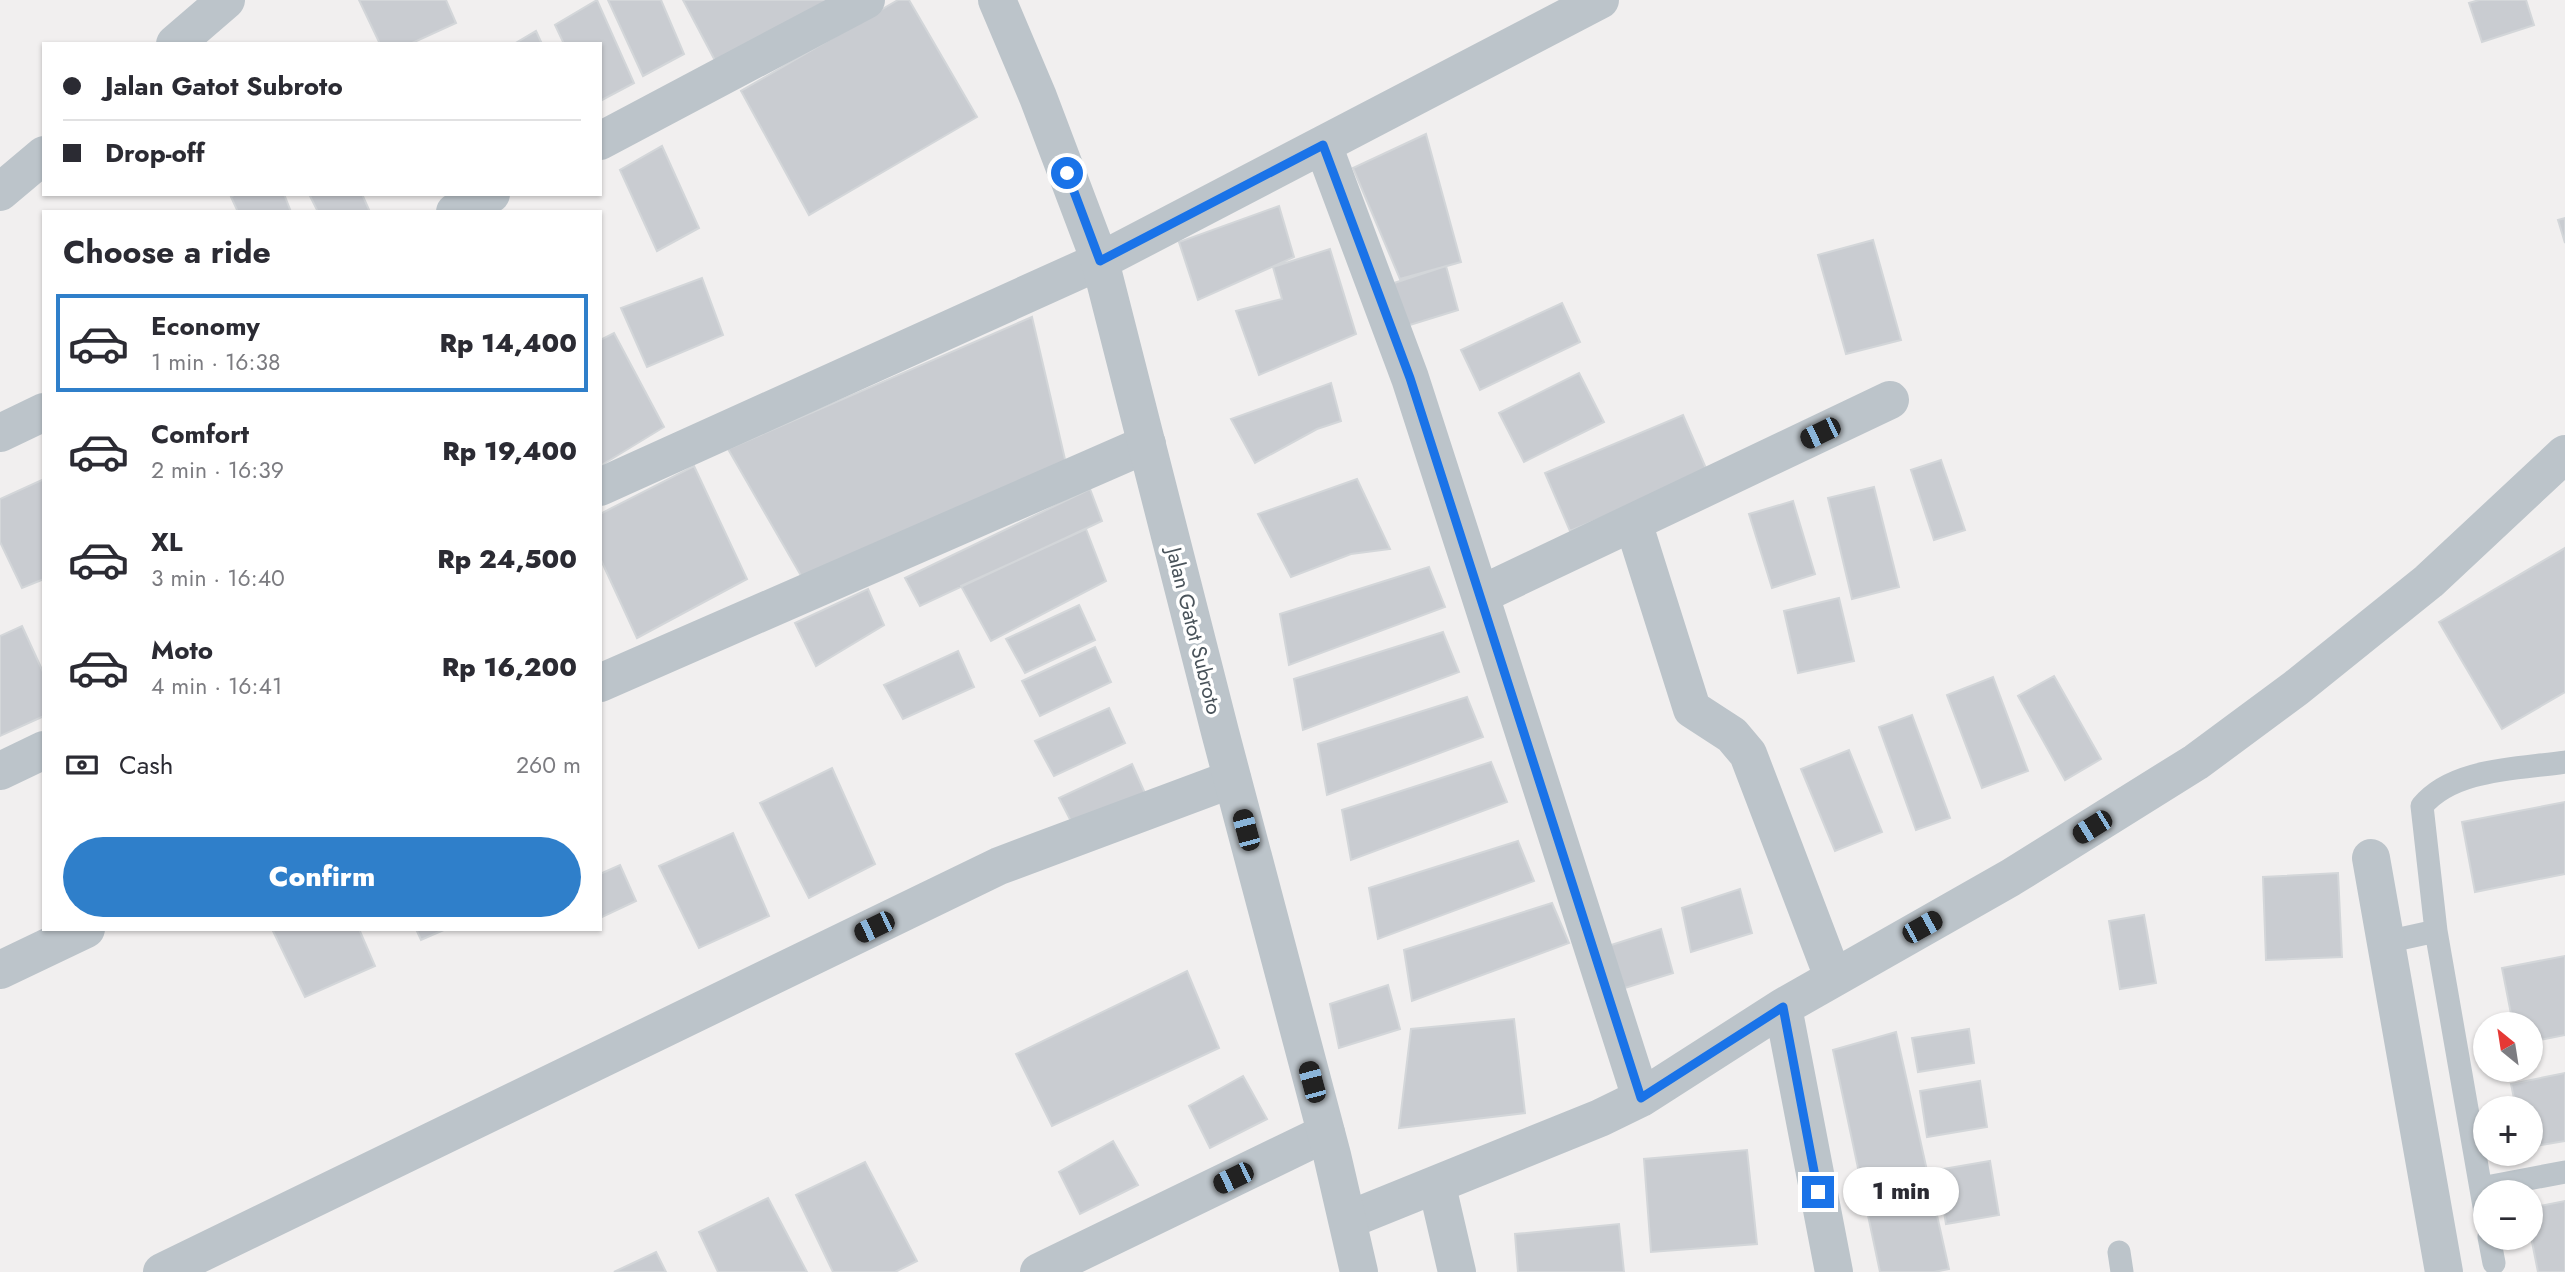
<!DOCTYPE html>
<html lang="en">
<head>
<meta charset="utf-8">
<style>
  body { margin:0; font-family:Jost,sans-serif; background:#f2f2f3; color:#2b2b33; height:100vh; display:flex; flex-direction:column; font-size:26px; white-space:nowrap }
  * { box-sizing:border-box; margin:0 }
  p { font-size:23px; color:#7c7c81 }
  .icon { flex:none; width:38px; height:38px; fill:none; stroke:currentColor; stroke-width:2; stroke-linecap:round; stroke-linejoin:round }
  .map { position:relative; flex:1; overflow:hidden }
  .drawer { position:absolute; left:42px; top:210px; width:560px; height:721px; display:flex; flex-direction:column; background:#fff; border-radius:0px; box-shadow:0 2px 5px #0004 }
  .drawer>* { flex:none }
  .top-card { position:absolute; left:42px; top:42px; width:560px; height:154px; border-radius:0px; box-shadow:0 2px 5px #0004; display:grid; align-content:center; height:154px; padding:0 21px; background:#fff }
  .needle { width:46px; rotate:330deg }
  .controls { position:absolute; left:2473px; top:1012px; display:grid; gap:14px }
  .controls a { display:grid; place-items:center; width:70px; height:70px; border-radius:50%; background:#fff; box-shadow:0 2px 5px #0004; font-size:35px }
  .end { position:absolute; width:32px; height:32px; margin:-16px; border:9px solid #1a73e8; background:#fff; box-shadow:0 0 0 4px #fff }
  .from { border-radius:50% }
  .bubble { position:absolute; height:49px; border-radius:24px; background:#fff; box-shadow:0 2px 5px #0004; font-size:23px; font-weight:800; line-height:49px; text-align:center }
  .car { position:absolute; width:21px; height:42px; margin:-21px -10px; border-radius:9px; box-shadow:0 0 5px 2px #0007; background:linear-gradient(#222 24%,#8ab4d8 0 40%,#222 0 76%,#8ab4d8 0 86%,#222 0) }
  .top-card b { display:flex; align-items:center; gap:24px; height:66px; font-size:26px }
  .top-card b+b { border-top:2px solid #e1e1e2 }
  .top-card i { width:18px; height:18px; background:#2b2b33 }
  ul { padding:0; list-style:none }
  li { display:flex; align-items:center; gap:21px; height:98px; margin:0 14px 10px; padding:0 7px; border:4px solid transparent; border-radius:0px }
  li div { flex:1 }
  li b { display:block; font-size:26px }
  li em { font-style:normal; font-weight:800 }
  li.active { border-color:#2f7fca }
  li>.icon { width:63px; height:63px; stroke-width:1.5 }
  h2 { padding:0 21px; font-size:32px; line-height:84px }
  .pay { display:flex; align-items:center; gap:18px; height:77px; padding:0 21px; font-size:26px }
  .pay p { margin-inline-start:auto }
  .cta { display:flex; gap:14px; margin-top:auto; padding:14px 21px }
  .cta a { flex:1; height:80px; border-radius:42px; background:#2f7fca; color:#fff; font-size:28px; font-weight:800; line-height:80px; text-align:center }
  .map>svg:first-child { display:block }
  .building { fill:#c9ccd1; stroke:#d3d6d9; stroke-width:2 }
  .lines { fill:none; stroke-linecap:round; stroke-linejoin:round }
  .service { stroke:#bcc4ca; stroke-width:23 }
  .minor { stroke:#bcc4ca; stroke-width:38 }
  .tertiary { stroke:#bcc4ca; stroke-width:38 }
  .route { stroke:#1a73e8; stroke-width:9 }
  .labels { text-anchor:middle; stroke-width:7; stroke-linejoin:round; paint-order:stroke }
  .street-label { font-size:21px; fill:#49535a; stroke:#fff }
</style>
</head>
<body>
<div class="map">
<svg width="2565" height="1272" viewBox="0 0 2565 1272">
  <rect width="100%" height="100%" fill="#f1efef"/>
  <path class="building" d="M 359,0 L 446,0 L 456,23 L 410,44 L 380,44 Z
    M 597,0 L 634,83 L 600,101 L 600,44 L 564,44 L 555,25 Z
    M 608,0 L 661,0 L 684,54 L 643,76 Z
    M 683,0 L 836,0 L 719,68 Z
    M 898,0 L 909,0 L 977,117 L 809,215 L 741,91 Z
    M 2479,0 L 2526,0 L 2534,25 L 2482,42 L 2469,3 Z
    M 536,31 L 542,44 L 514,44 Z
    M 1426,134 L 1461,262 L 1400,279 L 1353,168 Z
    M 662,146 L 699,228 L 657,251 L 620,170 Z
    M 236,194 L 284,194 L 291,212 L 238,212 L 231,197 Z
    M 309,194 L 362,194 L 370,212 L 318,212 Z
    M 1279,206 L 1294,257 L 1198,300 L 1179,242 Z
    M 2565,218 L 2565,243 L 2558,220 Z
    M 1873,240 L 1901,340 L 1846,354 L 1818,255 Z
    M 1330,249 L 1356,334 L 1259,375 L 1236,311 L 1282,299 L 1273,267 Z
    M 1446,266 L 1458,310 L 1397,329 L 1388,285 Z
    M 702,278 L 723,335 L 647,367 L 621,308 Z
    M 1562,303 L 1580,342 L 1480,390 L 1461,350 Z
    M 1032,317 L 1067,468 L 807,586 L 728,449 Z
    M 614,333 L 664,427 L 600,466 L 600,340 Z
    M 1579,373 L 1604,422 L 1524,462 L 1499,413 Z
    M 1331,383 L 1341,421 L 1317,429 L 1255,463 L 1231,419 Z
    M 1683,415 L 1708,473 L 1570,531 L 1545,473 Z
    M 1941,460 L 1965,530 L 1934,540 L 1911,470 Z
    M 694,466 L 747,579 L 637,638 L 600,558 L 600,514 Z
    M 44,479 L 44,579 L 22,588 L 0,542 L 0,499 Z
    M 1357,479 L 1390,549 L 1351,554 L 1291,577 L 1258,514 Z
    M 1874,487 L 1899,587 L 1852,599 L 1828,498 Z
    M 1090,489 L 1102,521 L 920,606 L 905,578 Z
    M 1793,501 L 1815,574 L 1772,588 L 1749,514 Z
    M 1086,529 L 1106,581 L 991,641 L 961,586 Z
    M 2565,548 L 2565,692 L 2502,729 L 2439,622 Z
    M 1429,567 L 1445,607 L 1289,665 L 1280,614 Z
    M 868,589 L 884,625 L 816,666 L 795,623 Z
    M 1839,598 L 1854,661 L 1798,673 L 1784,611 Z
    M 1079,605 L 1095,640 L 1025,673 L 1006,639 Z
    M 22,626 L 44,674 L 44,716 L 0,736 L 0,636 Z
    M 1443,632 L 1459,672 L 1303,730 L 1294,679 Z
    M 1095,647 L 1111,682 L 1040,716 L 1022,681 Z
    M 958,651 L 974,687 L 903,719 L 884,685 Z
    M 2054,676 L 2101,759 L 2065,780 L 2018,696 Z
    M 1993,677 L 2028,771 L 1982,788 L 1947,695 Z
    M 1467,697 L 1483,737 L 1327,795 L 1318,744 Z
    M 1109,708 L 1125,743 L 1054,776 L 1035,741 Z
    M 1912,715 L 1950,818 L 1916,830 L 1879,727 Z
    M 1849,750 L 1882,832 L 1835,851 L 1801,769 Z
    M 1491,762 L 1507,802 L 1351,860 L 1342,810 Z
    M 1132,764 L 1148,800 L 1077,833 L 1059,798 Z
    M 832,768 L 875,864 L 809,898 L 760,803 Z
    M 2565,802 L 2565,874 L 2475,892 L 2462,822 Z
    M 733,833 L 769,916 L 699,948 L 659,866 Z
    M 1518,841 L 1534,881 L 1378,939 L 1369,888 Z
    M 620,865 L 636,901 L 600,918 L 600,874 Z
    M 2338,873 L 2342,957 L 2266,960 L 2263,877 Z
    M 1740,889 L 1752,933 L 1691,952 L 1682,908 Z
    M 1552,903 L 1569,943 L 1412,1001 L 1404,950 Z
    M 2144,915 L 2156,983 L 2120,989 L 2109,921 Z
    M 272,929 L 359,929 L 375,966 L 305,997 Z
    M 416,929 L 446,929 L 421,940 Z
    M 1661,929 L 1673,973 L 1612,992 L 1602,948 Z
    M 2565,956 L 2565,1035 L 2530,1042 L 2530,1024 L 2513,1024 L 2502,968 Z
    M 1187,971 L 1219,1048 L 1052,1126 L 1016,1054 Z
    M 1388,985 L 1400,1029 L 1339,1048 L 1330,1004 Z
    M 1514,1019 L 1525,1113 L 1399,1128 L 1411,1029 Z
    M 1969,1029 L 1974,1063 L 1918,1072 L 1912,1038 Z
    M 1896,1032 L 1949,1269 L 1934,1272 L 1880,1272 L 1833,1050 Z
    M 2565,1073 L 2565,1141 L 2530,1147 L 2530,1108 L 2516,1108 L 2511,1084 Z
    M 1243,1076 L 1267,1119 L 1210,1148 L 1189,1106 Z
    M 1980,1081 L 1987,1127 L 1927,1137 L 1920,1091 Z
    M 1113,1141 L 1138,1185 L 1080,1214 L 1059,1172 Z
    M 1747,1150 L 1757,1244 L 1651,1252 L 1644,1159 Z
    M 1990,1161 L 1999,1215 L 1946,1224 L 1937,1170 Z
    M 865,1162 L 917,1261 L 895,1272 L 833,1272 L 796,1195 Z
    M 768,1198 L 807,1272 L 718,1272 L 699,1232 Z
    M 2565,1201 L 2565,1272 L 2538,1272 L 2530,1232 L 2530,1208 Z
    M 1619,1224 L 1624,1272 L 1518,1272 L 1515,1234 Z
    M 656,1252 L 666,1272 L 614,1272 Z"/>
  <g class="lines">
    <path class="service" d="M 2386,942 L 2436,931
      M 2481,1188 L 2565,1172
      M 2485,1212 L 2436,931 L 2422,806 C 2453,768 2519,769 2565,762
      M 2489,1237 L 2494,1263
      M 2119,1252 L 2122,1272"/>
    <path class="minor" d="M 175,44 L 226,0
      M 600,141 L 866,0
      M 1323,145 L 1410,378 L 1480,595 L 1890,400
      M 0,192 L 44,155
      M 455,212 L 491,194
      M 0,433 L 44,412
      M 600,487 L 1100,261 L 1600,0
      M 1633,522 L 1692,709 L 1732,735 L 1748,754 L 1833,977
      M 1480,595 L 1641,1098
      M 600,683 L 1147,444
      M 0,771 L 44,750
      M 2371,858 L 2444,1272
      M 0,970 L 86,929
      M 1783,1007 L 1834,1272
      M 1437,1186 L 1457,1272
      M 1348,1220 L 1600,1118 L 1641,1098 L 1783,1007 L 2010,878 L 2196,762 L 2296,688 L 2429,581 L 2565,454
      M 162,1272 L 999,866 L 1232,779
      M 1039,1272 L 1326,1133"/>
    <path class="tertiary" d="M 997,0 L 1038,97 L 1100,261 L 1220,732 L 1332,1155 L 1359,1272"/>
  </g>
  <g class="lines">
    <path class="route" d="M 1067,173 L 1100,261 L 1323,145 L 1410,378 L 1641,1098 L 1783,1007 L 1818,1192"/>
  </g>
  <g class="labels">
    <g class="street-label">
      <text transform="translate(1194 631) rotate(76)" y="7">Jalan Gatot Subroto</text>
    </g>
  </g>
</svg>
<div class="controls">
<a><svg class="needle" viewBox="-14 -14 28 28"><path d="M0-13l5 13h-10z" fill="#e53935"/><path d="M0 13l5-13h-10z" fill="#7c7c81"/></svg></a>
<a>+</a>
<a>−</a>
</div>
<i class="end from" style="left:1067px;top:173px"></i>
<i class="end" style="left:1818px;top:1192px"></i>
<div class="bubble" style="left:1843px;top:1167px;width:116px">1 min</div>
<i class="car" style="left:1820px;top:433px;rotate:244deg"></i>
<i class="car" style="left:2092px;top:827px;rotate:238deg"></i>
<i class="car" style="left:1246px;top:830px;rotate:345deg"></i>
<i class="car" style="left:874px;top:927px;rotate:244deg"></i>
<i class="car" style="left:1922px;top:927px;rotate:61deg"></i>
<i class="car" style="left:1312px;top:1082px;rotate:345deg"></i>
<i class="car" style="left:1233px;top:1178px;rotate:244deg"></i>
<div class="top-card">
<b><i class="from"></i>Jalan Gatot Subroto</b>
<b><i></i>Drop-off</b>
</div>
<section class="drawer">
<h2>Choose a ride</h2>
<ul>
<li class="active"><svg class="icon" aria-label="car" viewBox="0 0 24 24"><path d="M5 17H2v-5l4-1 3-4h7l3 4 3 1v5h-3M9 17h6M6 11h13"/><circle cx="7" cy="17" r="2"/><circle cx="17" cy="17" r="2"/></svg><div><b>Economy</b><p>1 min · 16:38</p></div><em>Rp 14,400</em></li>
<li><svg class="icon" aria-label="car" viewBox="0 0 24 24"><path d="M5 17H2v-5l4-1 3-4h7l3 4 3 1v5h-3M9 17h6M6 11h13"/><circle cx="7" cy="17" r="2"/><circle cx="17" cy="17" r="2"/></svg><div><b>Comfort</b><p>2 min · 16:39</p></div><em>Rp 19,400</em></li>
<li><svg class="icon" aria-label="car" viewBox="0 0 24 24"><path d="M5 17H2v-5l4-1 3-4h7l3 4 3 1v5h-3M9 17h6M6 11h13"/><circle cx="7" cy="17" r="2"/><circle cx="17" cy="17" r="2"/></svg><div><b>XL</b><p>3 min · 16:40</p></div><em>Rp 24,500</em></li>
<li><svg class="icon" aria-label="car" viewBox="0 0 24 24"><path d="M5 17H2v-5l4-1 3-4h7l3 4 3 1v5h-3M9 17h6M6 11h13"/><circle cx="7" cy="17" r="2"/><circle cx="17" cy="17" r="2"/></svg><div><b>Moto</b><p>4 min · 16:41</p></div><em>Rp 16,200</em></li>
</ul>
<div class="pay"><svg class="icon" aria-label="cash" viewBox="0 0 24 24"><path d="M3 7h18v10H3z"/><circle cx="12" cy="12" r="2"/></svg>Cash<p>260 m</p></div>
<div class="cta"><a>Confirm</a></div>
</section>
</div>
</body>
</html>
